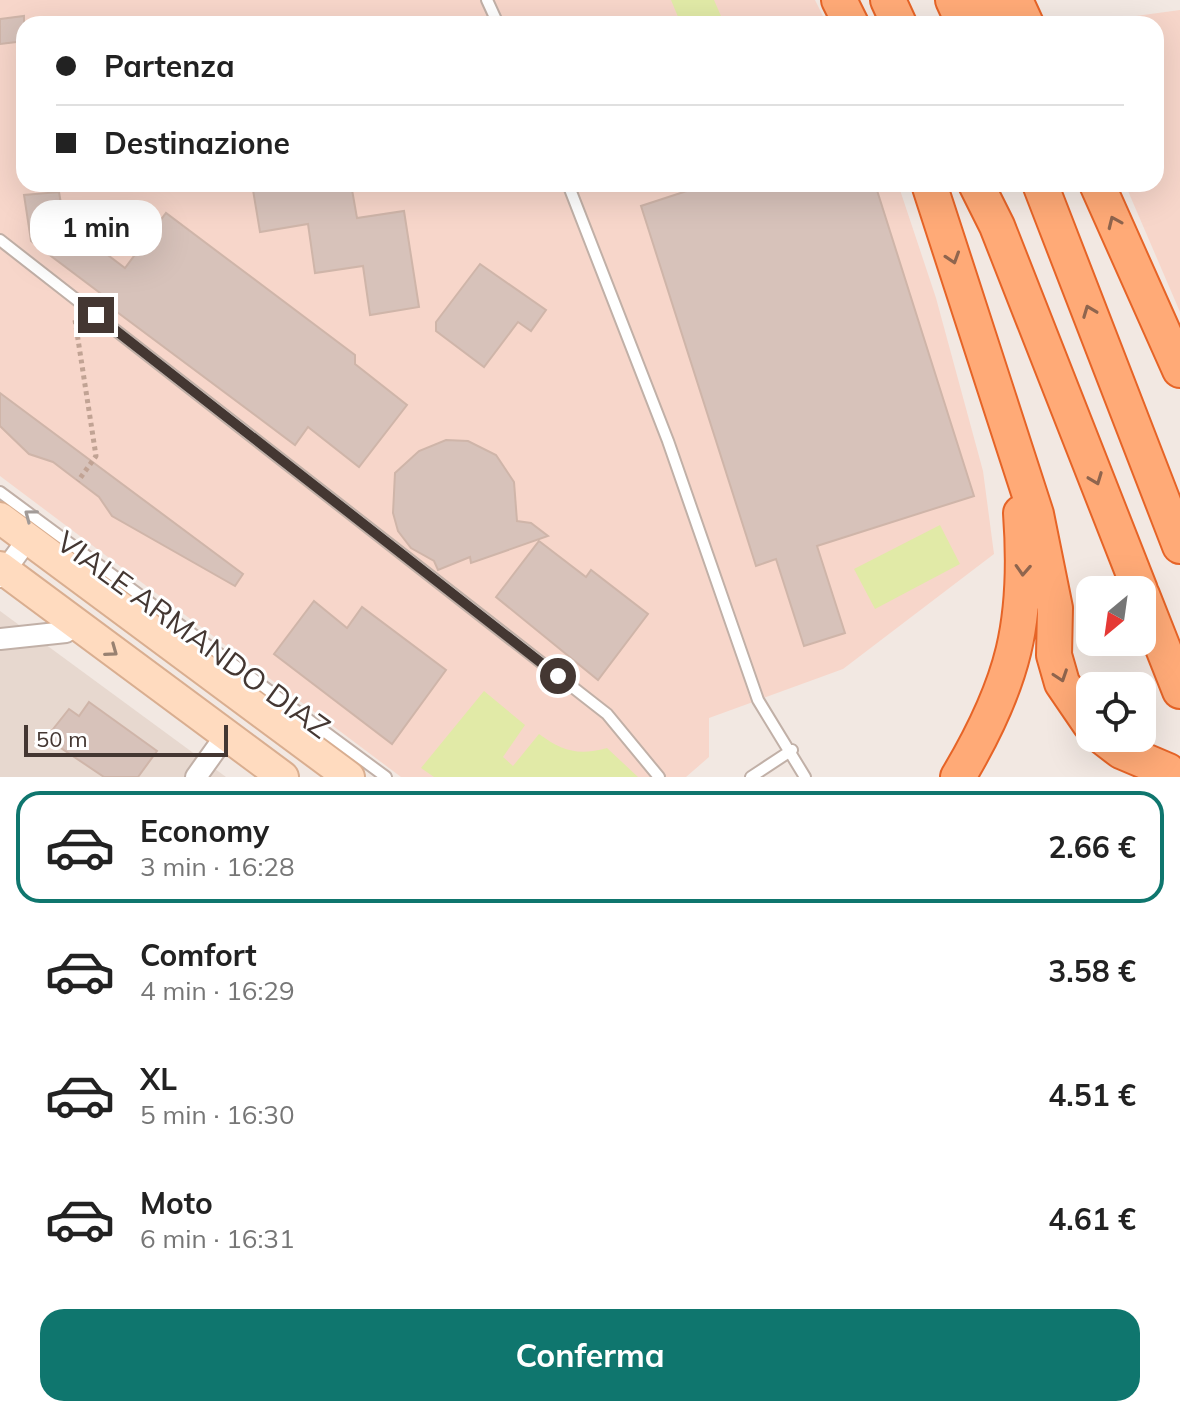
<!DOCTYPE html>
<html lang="it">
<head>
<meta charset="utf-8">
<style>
  body { margin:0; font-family:Mulish,sans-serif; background:#f2f2f2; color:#222; height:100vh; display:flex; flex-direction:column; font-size:30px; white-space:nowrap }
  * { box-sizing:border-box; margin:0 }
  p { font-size:26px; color:#767676 }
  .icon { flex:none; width:44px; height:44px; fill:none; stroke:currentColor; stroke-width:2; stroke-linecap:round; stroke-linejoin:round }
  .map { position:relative; height:777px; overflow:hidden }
  .drawer { display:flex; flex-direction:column; background:#fff; flex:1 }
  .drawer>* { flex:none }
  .hud { position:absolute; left:16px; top:16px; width:1148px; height:176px; border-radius:24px; box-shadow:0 8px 32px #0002; display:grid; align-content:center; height:176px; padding:0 40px; background:#fff }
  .needle { width:52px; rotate:209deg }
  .tools { position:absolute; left:1076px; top:576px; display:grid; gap:16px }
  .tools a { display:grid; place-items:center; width:80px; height:80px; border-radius:16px; background:#fff; box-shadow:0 8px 32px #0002; font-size:40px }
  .scale { position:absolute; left:24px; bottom:20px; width:204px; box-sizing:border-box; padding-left:8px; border:4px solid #443732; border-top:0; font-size:22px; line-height:28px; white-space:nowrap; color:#443732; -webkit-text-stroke:6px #fff; paint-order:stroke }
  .end { position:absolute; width:36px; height:36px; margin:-18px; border:10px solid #443732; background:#fff; box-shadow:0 0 0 4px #fff }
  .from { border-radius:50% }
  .bubble { position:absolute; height:56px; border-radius:24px; background:#fff; box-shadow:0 8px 32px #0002; font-size:26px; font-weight:700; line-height:56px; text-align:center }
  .hud b { display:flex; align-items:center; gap:28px; height:76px; font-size:30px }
  .hud b+b { border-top:2px solid #e0e0e0 }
  .hud i { width:20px; height:20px; background:#222 }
  ul { padding:14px 0 0; list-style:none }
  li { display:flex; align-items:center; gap:24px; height:112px; margin:0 16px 12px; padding:0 24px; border:4px solid transparent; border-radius:24px }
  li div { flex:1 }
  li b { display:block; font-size:30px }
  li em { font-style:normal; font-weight:700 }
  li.current { border-color:#0f766e }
  li>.icon { width:72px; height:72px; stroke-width:1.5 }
  .button { display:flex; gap:16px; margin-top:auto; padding:16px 40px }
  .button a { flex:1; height:92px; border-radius:24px; background:#0f766e; color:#fff; font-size:32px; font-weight:700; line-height:92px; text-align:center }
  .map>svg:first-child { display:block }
  .residential { fill:#e7d8cf }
  .commercial { fill:#f7d6ca }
  .green { fill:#e1eaa7 }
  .building { fill:#d7c2ba; stroke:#cfb5a9; stroke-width:2 }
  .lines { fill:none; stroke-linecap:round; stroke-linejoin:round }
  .service-casing { stroke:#c1b0a7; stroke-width:14 }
  .minor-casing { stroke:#c1b0a7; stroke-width:24 }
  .secondary-casing { stroke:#d9ae90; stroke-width:34 }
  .trunk-casing { stroke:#e66427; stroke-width:38 }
  .path { stroke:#c1a394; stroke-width:5; stroke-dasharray:4 4; stroke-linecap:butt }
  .service { stroke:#fff; stroke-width:10 }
  .minor { stroke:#fff; stroke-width:20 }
  .secondary { stroke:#ffdbbf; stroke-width:30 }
  .trunk { stroke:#fa7; stroke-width:34 }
  .oneway { stroke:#8f654e }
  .oneway2 { stroke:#a29b98 }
  .oneway3 { stroke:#988171 }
  .route { stroke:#443732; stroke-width:10 }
  .labels { text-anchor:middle; stroke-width:6; stroke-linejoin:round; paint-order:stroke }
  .street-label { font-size:30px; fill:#443732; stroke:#fff }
</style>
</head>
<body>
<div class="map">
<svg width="1180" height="777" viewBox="0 0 1180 777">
  <rect width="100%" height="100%" fill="#f2e8e2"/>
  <path class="residential" d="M 0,611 L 226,777 L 0,777 Z"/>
  <path class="commercial" d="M 0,0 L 815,0 L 827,24 L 24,24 L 24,184 L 898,184 L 936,298 L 983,471 L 994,554 L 843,669 L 709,718 L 709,757 L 686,777 L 401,777 L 0,476 Z
    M 1180,10 L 1180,312 L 1125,184 L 1156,184 L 1156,24 L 1077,24 Z"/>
  <path class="green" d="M 671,0 L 714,0 L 724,23 L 681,24 Z
    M 940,525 L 960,564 L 875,609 L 854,569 Z
    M 484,691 L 525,725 L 503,757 L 513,766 L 539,734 C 562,751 578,756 607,748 L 638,777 L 434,777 L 421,768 Z"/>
  <path class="building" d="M 24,16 L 24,41 L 0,44 L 0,19 Z
    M 252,184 L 351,184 L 357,218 L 404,211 L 419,307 L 370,315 L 363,266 L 315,273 L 308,224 L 260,232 Z
    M 708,184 L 875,184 L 974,496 L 817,546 L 845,633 L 804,646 L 776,559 L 756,566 L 641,206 Z
    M 59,192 L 64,222 L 125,268 L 166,213 L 355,355 L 355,364 L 407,405 L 359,467 L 308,427 L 295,445 L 101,300 L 104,296 L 31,241 L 24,195 Z
    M 480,264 L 546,310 L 531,331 L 518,322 L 484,367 L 436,331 L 436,322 Z
    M 0,393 L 243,574 L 235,586 L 112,516 L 99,497 L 78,481 L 53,462 L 29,454 L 0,426 Z
    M 446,440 L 468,441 L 496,455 L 514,482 L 517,521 L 531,523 L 548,536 L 471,563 L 470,557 L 438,570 L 434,561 L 411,548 L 398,531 L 393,513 L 395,473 L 419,451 Z
    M 539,541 L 586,577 L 591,570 L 648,614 L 598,680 L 496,597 Z
    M 314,601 L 347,628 L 362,607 L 446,670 L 392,744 L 274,654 Z
    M 89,702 L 157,751 L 138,777 L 104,777 L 46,738 L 69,709 L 79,716 Z"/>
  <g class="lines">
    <g class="service-casing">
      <path id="service" d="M 487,0 L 498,24
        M 568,184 L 668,441 L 758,700 L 805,777
        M 0,240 L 607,714 L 659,777
        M 0,492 L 386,777
        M 751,777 L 792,750"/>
    </g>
    <g class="minor-casing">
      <path id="minor" d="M 0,577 L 28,539
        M 0,639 L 66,632 L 76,624
        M 196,777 L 226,735"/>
    </g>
    <g class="secondary-casing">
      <path id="secondary" d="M 0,518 L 349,777
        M 0,567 L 283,777"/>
    </g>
    <g class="trunk-casing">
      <path id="trunk" d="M 839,0 L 851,24
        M 888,0 L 899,24
        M 953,0 L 964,24
        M 984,0 L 992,24
        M 1015,0 L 1026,24
        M 929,184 L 1036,514 L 1055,608 L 1054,655 L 1062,683 L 1090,724
        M 976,184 L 997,226 L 1140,590
        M 1040,184 L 1180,546
        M 1097,184 L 1180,370
        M 1142,595 L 1180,691
        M 1104,738 L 1121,751 L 1168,771 L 1165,777
        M 958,777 C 1014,683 1029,622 1021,513"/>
    </g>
    <path class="path" d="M 75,320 L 96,456 L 78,481"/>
    <use href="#service" class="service"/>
    <use href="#minor" class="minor"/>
    <use href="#secondary" class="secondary"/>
    <use href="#trunk" class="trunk"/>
  </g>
  <defs><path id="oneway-chevron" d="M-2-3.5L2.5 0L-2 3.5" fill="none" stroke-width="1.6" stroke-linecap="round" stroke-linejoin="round" transform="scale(2)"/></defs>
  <g class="oneway">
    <use href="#oneway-chevron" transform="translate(1114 222) rotate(-114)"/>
    <use href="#oneway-chevron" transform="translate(953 258) rotate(72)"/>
    <use href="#oneway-chevron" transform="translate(1089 311) rotate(-111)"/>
    <use href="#oneway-chevron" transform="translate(1096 479) rotate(69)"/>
    <use href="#oneway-chevron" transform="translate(1023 570) rotate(93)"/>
    <use href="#oneway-chevron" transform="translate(1061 676) rotate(71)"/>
  </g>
  <use class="oneway2" href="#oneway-chevron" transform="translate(30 515) rotate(-143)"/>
  <use class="oneway3" href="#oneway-chevron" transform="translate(112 651) rotate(36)"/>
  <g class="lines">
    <path class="route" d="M 96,315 L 558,676"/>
  </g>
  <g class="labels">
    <g class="street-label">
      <text transform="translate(193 635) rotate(36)" y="10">VIALE ARMANDO DIAZ</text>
    </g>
  </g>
</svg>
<div class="tools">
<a><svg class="needle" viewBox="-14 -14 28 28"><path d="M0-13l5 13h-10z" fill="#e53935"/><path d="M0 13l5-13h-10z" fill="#767676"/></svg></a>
<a><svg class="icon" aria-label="locate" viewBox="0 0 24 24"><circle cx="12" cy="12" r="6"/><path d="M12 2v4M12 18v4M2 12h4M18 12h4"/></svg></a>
</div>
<div class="scale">50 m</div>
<i class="end from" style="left:558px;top:676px"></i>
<i class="end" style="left:96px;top:315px"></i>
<div class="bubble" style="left:30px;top:200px;width:132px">1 min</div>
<div class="hud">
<b><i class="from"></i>Partenza</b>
<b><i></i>Destinazione</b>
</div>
</div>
<section class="drawer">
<ul>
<li class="current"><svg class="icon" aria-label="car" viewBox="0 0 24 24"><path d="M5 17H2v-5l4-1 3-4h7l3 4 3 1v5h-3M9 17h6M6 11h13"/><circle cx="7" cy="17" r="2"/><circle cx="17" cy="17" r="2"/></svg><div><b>Economy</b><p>3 min · 16:28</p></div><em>2.66 €</em></li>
<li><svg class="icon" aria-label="car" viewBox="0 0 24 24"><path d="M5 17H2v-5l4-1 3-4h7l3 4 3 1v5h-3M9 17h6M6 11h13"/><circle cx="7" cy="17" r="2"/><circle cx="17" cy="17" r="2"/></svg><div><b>Comfort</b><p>4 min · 16:29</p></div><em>3.58 €</em></li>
<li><svg class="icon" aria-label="car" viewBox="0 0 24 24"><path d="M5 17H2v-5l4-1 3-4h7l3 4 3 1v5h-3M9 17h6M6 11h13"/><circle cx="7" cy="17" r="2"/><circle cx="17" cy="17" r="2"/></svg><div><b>XL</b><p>5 min · 16:30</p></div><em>4.51 €</em></li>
<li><svg class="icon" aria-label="car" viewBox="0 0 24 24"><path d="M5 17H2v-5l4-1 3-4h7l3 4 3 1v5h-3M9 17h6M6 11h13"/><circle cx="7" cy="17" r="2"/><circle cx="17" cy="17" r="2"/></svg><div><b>Moto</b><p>6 min · 16:31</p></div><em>4.61 €</em></li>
</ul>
<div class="button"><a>Conferma</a></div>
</section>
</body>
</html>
